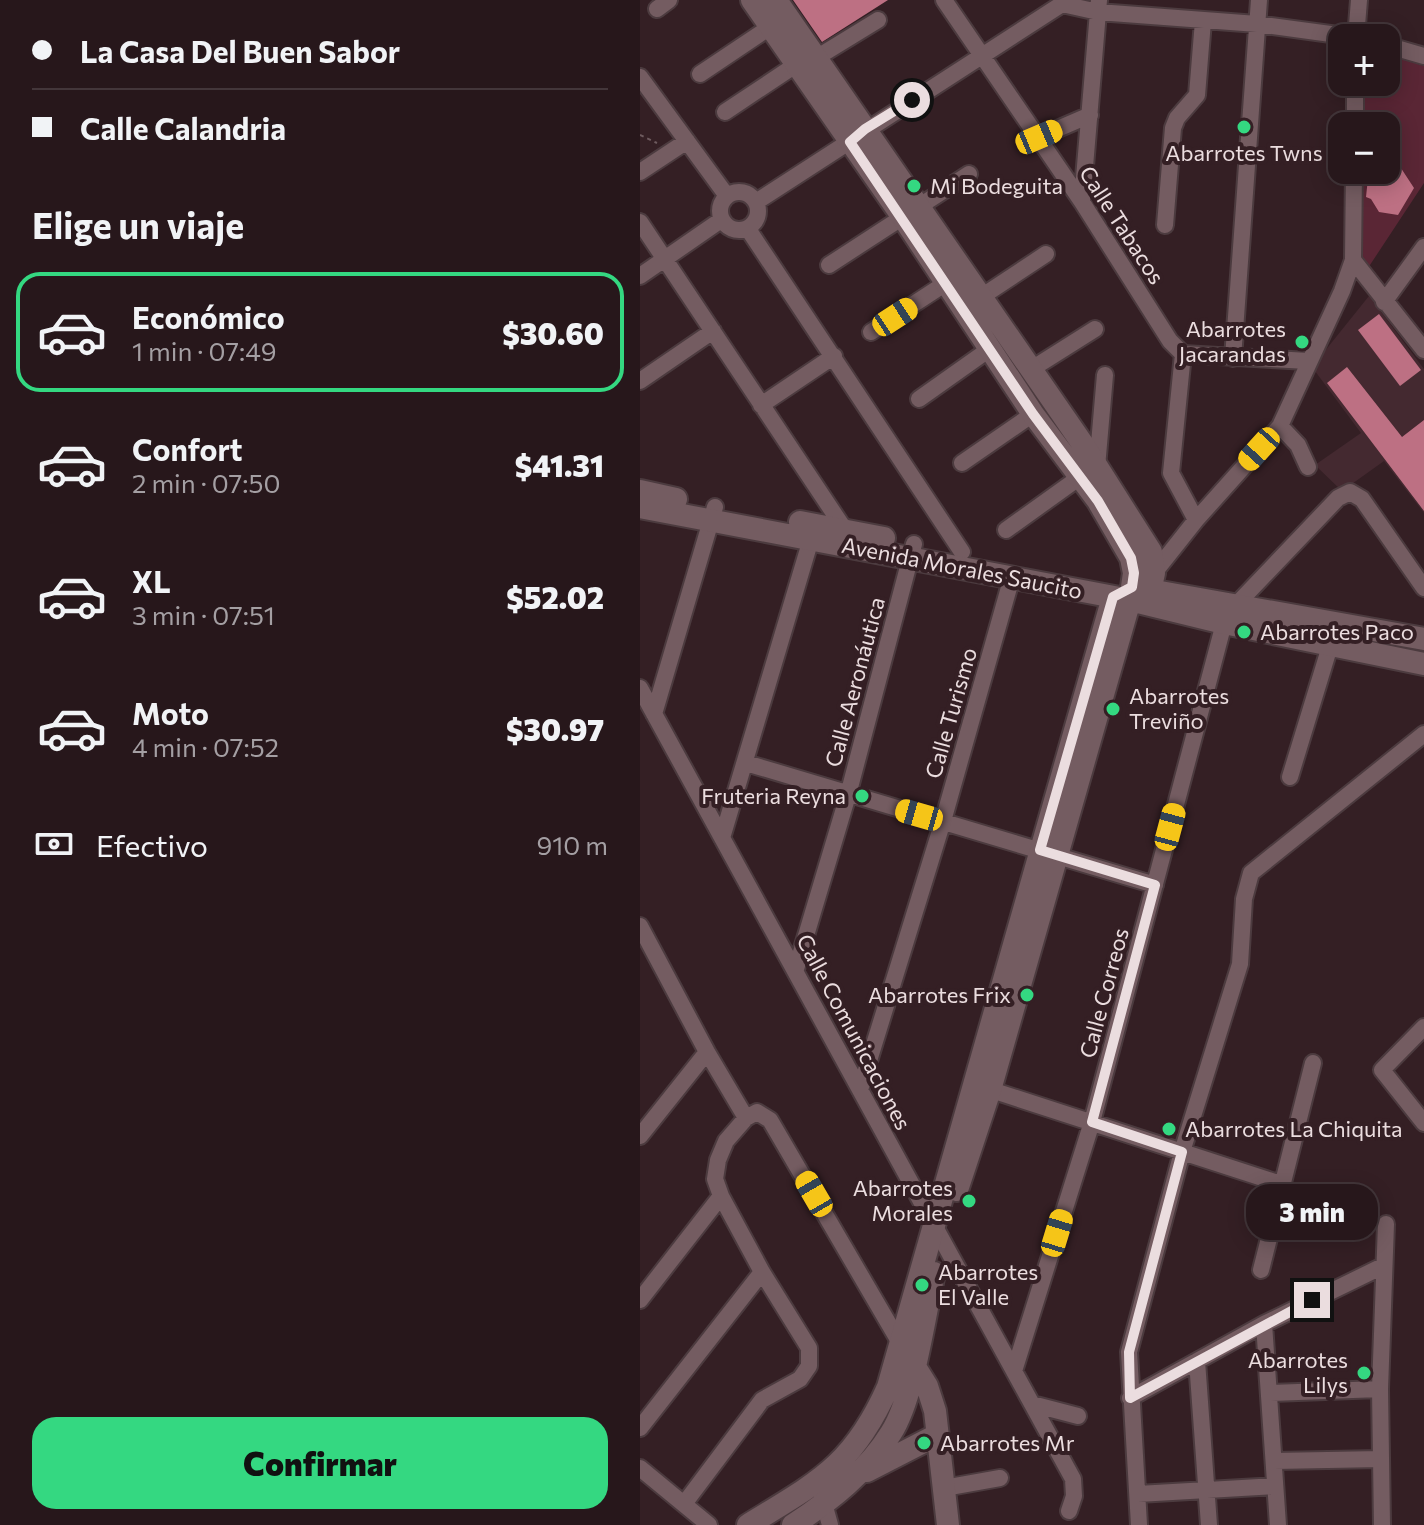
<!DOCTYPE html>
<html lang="es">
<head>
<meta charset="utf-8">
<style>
  body { margin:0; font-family:Commissioner,sans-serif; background:#332428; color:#f1f3f6; height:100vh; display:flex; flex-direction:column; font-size:30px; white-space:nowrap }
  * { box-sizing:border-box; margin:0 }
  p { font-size:26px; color:#a49fa3 }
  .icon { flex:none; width:44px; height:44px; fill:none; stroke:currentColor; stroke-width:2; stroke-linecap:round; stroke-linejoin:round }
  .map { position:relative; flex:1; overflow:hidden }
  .panel { display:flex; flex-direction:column; background:#27171b; width:640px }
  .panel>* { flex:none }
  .top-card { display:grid; align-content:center; height:176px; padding:0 32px; background:#27171b }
  .fabs { position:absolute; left:688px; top:24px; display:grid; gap:16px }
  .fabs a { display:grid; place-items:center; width:72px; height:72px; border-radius:16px; background:#27171b; box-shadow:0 4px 20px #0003,0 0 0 2px #43363a; font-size:40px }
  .end { position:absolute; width:36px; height:36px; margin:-18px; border:10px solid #ebdddf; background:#111; box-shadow:0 0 0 4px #111 }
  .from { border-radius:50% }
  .bubble { position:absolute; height:56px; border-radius:24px; background:#27171b; box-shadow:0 4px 20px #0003,0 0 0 2px #43363a; font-size:26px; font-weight:800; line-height:56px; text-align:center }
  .car { position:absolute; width:24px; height:48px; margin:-24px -12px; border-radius:10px; box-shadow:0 0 6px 2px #0007; background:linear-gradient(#f5c518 24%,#345 0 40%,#f5c518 0 76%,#345 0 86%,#f5c518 0) }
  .top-card b { display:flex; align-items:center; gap:28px; height:76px; font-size:30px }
  .top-card b+b { border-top:2px solid #43363a }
  .top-card i { width:20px; height:20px; background:#f1f3f6 }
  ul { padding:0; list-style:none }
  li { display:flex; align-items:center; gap:24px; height:120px; margin:0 16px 12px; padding:0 16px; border:4px solid transparent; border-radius:24px }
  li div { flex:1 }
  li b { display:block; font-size:30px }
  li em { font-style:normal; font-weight:800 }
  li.current { border-color:#34d881 }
  li>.icon { width:72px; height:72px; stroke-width:1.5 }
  h2 { padding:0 32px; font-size:36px; line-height:96px }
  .pay { display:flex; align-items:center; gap:20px; height:88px; padding:0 32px; font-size:30px }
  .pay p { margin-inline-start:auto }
  .action { display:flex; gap:16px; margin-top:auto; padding:16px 32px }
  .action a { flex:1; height:92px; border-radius:24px; background:#34d881; color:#111; font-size:32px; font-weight:800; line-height:92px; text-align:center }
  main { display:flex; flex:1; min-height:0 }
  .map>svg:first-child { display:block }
  .built { fill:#442930 }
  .green { fill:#5a2635 }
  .building { fill:#bd7083 }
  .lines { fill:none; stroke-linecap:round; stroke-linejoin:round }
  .street-casing { stroke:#4c3b3f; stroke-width:20 }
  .secondary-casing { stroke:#4c3b3f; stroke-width:26 }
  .path { stroke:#6e5b5f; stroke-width:2; stroke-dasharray:4 4; stroke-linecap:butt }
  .street { stroke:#745c61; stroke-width:16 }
  .secondary { stroke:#745c61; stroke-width:22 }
  .route { stroke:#ebdddf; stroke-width:10 }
  .poi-dot { fill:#34d881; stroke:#341f24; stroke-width:3 }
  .labels { text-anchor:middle; stroke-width:8; stroke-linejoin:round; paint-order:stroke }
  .poi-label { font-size:22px; fill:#ebdddf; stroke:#341f24; text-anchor:start }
  .street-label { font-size:22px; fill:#ebdddf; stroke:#341f24 }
</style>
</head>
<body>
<main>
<section class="panel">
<div class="top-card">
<b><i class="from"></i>La Casa Del Buen Sabor</b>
<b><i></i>Calle Calandria</b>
</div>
<h2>Elige un viaje</h2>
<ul>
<li class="current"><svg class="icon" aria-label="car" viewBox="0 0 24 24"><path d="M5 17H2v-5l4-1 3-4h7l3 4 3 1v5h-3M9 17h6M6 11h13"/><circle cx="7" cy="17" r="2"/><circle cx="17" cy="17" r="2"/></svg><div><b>Económico</b><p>1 min · 07:49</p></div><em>$30.60</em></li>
<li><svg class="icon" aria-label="car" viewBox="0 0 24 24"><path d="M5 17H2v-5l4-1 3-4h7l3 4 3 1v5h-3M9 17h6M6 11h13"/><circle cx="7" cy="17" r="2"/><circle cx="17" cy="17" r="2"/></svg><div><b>Confort</b><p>2 min · 07:50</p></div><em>$41.31</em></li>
<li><svg class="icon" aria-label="car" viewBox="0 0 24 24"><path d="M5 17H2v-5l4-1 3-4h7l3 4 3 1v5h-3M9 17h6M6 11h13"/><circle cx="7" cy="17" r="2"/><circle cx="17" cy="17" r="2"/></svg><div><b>XL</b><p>3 min · 07:51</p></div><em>$52.02</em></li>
<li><svg class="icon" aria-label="car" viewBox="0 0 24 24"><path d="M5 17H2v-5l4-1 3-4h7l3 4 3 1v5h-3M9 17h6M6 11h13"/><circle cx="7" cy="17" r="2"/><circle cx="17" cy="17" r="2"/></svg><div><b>Moto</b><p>4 min · 07:52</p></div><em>$30.97</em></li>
</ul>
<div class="pay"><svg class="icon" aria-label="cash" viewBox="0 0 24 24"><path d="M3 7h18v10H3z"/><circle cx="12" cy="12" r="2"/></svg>Efectivo<p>910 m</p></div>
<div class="action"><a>Confirmar</a></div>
</section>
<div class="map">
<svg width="784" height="1525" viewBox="0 0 784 1525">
  <rect width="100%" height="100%" fill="#341f24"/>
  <path class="built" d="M 729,296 L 784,369 L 784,513 L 744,461 L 702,491 L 675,465 L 721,433 L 672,367 Z"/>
  <path class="green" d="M 746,54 L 784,66 L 784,183 L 728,268 L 716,256 L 721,170 L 746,170 L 746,126 L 723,126 L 726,82 L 746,82 Z"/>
  <path class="building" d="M 153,0 L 248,0 L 182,42 Z
    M 746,161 L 757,162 L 774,188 L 758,215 L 739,212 L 731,199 L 726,197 L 728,178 L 737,170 L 746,170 Z
    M 739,314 L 781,370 L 760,386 L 718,330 Z
    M 707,367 L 762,437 L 784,420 L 784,511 L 687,383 Z"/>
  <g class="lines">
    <g class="street-casing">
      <path id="street" d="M 304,0 L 442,202 L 530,341 L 543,354
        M 17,9 L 29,0
        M 716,38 L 719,0
        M 746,45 L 784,56
        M 176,58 L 238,20
        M 60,74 L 130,27
        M 0,77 L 87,196
        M 85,112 L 157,64
        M 715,126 L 715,82
        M 399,137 L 450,115
        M 0,172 L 47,141
        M80 211a19 19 0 1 1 38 0a19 19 0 1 1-38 0Z
        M 116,202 L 422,4 L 458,12 L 617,24 L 720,38
        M 442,202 L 459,0
        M 0,222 L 205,530
        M 525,225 L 533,128 L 537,118 L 557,95 L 563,21
        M 108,229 L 322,552
        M 713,260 L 784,350
        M 189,265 L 329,174
        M 0,276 L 81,220
        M 335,301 L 406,254
        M 744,302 L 784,247
        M 231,332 L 306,283
        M 543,354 L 531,473 L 556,520
        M 543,354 L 668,361
        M 593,358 L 619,0
        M 390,370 L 455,329
        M 0,381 L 73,331
        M 279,399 L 351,348
        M 121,405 L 194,356
        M 640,426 L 658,445 L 668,467
        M 322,463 L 393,414
        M 457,467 L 465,375
        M 366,530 L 440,477
        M 514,573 L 556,520 L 640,426 L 702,291 L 713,260 L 714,170
        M 597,604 L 698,498 L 710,492 L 722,499 L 784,588
        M 0,688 L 433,1479 L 434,1496 L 429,1511
        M 14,714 L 75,507
        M 106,763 L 515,885
        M 650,777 L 690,646
        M 82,838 L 171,539
        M 0,926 L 67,1052 L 106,1118
        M 156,969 L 208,795 L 274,544
        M 784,1027 L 742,1070 L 784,1123
        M 342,1087 L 641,1184
        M 220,1090 L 303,821 L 372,577
        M 0,1136 L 67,1052
        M 621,1270 L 673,1063
        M 0,1300 L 81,1196
        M 624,1324 L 638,1525
        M 557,1361 L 569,1525
        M 374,1371 L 452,1122 L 584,623
        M 631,1393 L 740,1389
        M 490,1398 L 624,1324 L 743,1266
        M 392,1404 L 438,1416
        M 0,1428 L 122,1272
        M 634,1461 L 741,1459
        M 0,1468 L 69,1525
        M 304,1488 L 360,1478
        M 498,1494 L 635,1486
        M 182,1496 L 190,1525
        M 44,1504 L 122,1400 L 160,1379 L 169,1366 L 169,1348 L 122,1272 L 81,1196 L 75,1179 L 78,1160 L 86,1141 L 106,1118 L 117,1112 L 130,1120 L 260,1343
        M 499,1525 L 489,1352 L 542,1152 L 600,964 L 604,899 L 611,873 L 784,734
        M 742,1525 L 740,1389 L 746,1224"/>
    </g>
    <g class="secondary-casing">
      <path id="secondary" d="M 112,0 L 262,216 L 393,414 L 458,501 L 491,558 L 494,573 L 492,587
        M 136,0 L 442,443 L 511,552 L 514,573 L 510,591 L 498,596
        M 0,491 L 36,499
        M 0,507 L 490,600 L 584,623 L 784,664
        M 160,522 L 244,538
        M 498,588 L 784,639
        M 317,1190 L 350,1090 L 490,600
        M 269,1357 L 287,1386 L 295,1411 L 308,1525
        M 227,1471 L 297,1435
        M 108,1525 C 178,1482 213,1466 248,1387 L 473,597
        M 153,1525 C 190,1501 227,1472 251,1433 C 274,1397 284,1317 294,1273"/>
    </g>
    <path class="path" d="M 0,135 L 17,143"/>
    <use href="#street" class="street"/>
    <use href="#secondary" class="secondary"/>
  </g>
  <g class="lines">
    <path class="route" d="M 272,100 L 225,129 L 210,142 L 393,414 L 458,501 L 491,558 L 494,573 L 492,587 L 473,597 L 400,850 L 515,885 L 452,1122 L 542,1152 L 489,1352 L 490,1398 L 672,1300"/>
  </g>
  <g class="poi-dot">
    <circle cx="604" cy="127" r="8"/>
    <circle cx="274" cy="186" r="8"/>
    <circle cx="662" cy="342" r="8"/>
    <circle cx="604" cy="632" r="8"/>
    <circle cx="473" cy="709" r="8"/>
    <circle cx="222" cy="796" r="8"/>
    <circle cx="387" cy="995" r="8"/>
    <circle cx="529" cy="1129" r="8"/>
    <circle cx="329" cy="1201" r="8"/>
    <circle cx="282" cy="1285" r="8"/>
    <circle cx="724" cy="1373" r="8"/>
    <circle cx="284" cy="1443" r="8"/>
  </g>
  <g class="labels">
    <g class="poi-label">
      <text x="604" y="161" text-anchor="middle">Abarrotes Twns</text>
      <text x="290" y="194">Mi Bodeguita</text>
      <text x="646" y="337" text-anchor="end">Abarrotes<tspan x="646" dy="25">Jacarandas</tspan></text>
      <text x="620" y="640">Abarrotes Paco</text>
      <text x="489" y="704">Abarrotes<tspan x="489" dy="25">Treviño</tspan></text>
      <text x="206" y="804" text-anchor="end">Fruteria Reyna</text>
      <text x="371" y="1003" text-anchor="end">Abarrotes Frix</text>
      <text x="545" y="1137">Abarrotes La Chiquita</text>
      <text x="313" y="1196" text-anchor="end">Abarrotes<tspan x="313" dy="25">Morales</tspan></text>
      <text x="298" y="1280">Abarrotes<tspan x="298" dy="25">El Valle</tspan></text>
      <text x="708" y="1368" text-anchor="end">Abarrotes<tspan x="708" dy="25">Lilys</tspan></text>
      <text x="300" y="1451">Abarrotes Mr</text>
    </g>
    <g class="street-label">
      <text transform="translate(482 225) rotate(57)" y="8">Calle Tabacos</text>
      <text transform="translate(322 568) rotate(11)" y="8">Avenida Morales Saucito</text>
      <text transform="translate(215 682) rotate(-75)" y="8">Calle Aeronáutica</text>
      <text transform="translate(311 713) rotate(-74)" y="8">Calle Turismo</text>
      <text transform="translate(464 993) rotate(-75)" y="8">Calle Correos</text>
      <text transform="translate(214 1032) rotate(62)" y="8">Calle Comunicaciones</text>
    </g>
  </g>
</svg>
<div class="fabs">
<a>+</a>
<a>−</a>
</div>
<i class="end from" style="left:272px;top:100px"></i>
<i class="end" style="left:672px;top:1300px"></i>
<div class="bubble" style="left:606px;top:1184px;width:132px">3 min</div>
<i class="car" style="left:399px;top:137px;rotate:67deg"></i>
<i class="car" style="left:255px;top:317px;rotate:57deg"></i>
<i class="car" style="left:619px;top:449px;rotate:222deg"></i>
<i class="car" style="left:279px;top:815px;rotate:286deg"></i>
<i class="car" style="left:530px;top:827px;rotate:15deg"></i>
<i class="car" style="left:174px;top:1194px;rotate:330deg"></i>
<i class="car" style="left:417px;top:1233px;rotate:17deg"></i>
</div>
</main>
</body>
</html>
